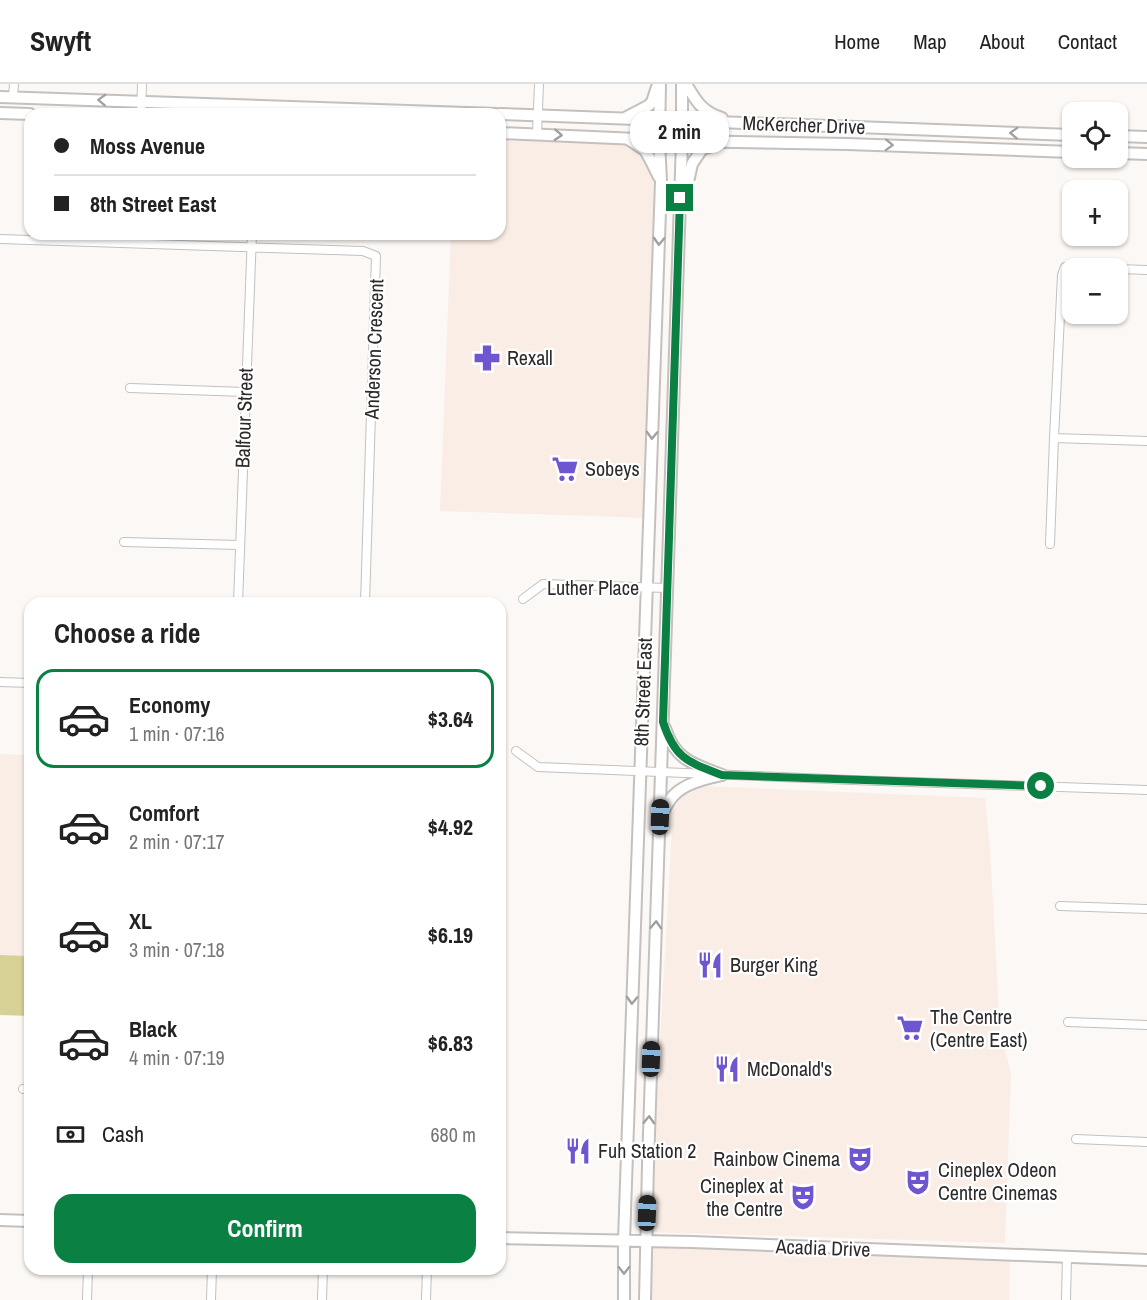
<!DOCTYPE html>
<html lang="en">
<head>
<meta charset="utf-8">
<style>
  body { margin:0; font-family:"Archivo Narrow",sans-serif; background:#f2f2f2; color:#222; height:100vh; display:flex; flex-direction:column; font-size:22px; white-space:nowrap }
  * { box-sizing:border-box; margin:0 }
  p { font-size:20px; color:#767676 }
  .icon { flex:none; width:33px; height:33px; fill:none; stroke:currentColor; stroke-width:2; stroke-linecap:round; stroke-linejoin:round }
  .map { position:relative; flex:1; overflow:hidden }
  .sheet { position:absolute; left:24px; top:513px; width:482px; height:678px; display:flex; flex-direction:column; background:#fff; border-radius:18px; box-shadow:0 2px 4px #0004 }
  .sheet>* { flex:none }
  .top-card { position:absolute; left:24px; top:24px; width:482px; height:132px; border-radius:18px; box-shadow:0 2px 4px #0004; display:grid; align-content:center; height:132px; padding:0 30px; background:#fff }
  .controls { position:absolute; left:1062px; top:18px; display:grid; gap:12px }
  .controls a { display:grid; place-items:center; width:66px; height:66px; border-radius:12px; background:#fff; box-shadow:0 2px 4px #0004; font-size:30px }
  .end { position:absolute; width:27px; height:27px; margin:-14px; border:8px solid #0b8043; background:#fff; box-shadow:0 0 0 3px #fff }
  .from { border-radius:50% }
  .bubble { position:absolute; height:42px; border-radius:18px; background:#fff; box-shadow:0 2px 4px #0004; font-size:20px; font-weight:700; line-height:42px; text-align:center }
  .car { position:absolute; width:18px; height:36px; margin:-18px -9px; border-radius:8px; box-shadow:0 0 4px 2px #0007; background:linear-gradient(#222 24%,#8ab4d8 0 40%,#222 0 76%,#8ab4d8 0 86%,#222 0) }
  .top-card b { display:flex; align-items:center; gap:21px; height:57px; font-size:22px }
  .top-card b+b { border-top:2px solid #e0e0e0 }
  .top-card i { width:15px; height:15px; background:#222 }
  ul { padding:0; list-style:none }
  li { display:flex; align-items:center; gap:18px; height:99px; margin:0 12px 9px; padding:0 18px; border:3px solid transparent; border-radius:18px }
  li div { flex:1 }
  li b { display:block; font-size:22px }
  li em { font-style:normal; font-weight:700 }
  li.selected { border-color:#0b8043 }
  li>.icon { width:54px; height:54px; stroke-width:1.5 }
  h2 { padding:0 30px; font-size:27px; line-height:72px }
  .pay { display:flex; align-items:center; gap:15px; height:66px; padding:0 30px; font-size:22px }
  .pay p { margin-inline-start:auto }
  .action { display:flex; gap:12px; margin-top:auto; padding:12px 30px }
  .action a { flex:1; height:69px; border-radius:18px; background:#0b8043; color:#fff; font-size:24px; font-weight:700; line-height:69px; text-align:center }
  header { display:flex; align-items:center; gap:36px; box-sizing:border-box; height:84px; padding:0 30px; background:#fff; border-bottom:2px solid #e0e0e0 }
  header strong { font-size:28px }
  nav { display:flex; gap:33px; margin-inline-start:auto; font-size:21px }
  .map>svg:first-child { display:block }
  .built { fill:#f9ede6 }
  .green { fill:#d7d195 }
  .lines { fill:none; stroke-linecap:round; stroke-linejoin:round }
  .street-casing { stroke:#c4c0be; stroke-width:10 }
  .secondary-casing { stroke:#c4c0be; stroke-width:14 }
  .street { stroke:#fff; stroke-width:8 }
  .secondary { stroke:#fff; stroke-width:10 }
  .oneway { stroke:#a0a09f }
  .route { stroke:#0b8043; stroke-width:8 }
  .labels { text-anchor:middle; stroke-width:4.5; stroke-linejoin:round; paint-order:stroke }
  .street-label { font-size:20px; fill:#2d2b2a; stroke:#fff }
  .poi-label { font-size:20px; fill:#2d2b2a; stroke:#fff; text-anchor:start }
</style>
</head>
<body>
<header>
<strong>Swyft</strong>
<nav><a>Home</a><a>Map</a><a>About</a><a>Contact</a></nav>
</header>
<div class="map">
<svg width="1147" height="1216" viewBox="0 0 1147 1216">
  <rect width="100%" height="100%" fill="#fcf8f6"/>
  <path class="built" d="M 500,49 L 628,55 L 645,66 L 661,98 L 649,434 L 440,427 L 451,150 L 500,150 Z
    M 0,670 L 30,671 L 30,872 L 0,871 Z
    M 704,702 L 985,714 L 990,765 L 1000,947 L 1011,989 L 1005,1159 L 646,1148 L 650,1135 L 673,727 L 681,713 Z
    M 646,1157 L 1010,1171 L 1009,1216 L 645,1216 Z"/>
  <path class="green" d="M 0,871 L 30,872 L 30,932 L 0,931 Z"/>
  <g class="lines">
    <g class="street-casing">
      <path id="street" d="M 13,13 L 14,0
        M 141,30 L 142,0
        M 537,50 L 539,0
        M 0,155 L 363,167 L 376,172 L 365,519
        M 1110,184 L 1065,183 L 1062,191 L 1054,354 L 1147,357
        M 1118,185 L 1147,186
        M 130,304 L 245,308
        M 124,458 L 239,461
        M 1050,460 L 1054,354
        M 523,515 L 543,500 L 667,504
        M 238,519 L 252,150
        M 0,598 L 30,599
        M 516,667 L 538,683 L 852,696 L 1147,706
        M 1060,822 L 1147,825
        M 1068,938 L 1147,941
        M 23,1005 L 30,1005
        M 1076,1055 L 1147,1058
        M 87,1216 L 88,1185
        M 211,1216 L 212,1185
        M 322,1216 L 323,1185
        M 426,1216 L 427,1185
        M 1066,1216 L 1067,1173"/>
    </g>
    <g class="secondary-casing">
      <path id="secondary" d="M 686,0 C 696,17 702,28 722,34
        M 0,13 L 496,30
        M 0,29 L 30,30
        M 500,30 L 1072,51
        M 625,34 L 648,22 L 652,18 L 657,3
        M 500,49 L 682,57 L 847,60 L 1072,68
        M 1118,52 L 1147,53
        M 628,55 L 645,66 L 650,75 L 659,93
        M 1118,69 L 1147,70
        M 686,107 L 692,80 L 702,65 L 718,60
        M 665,644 C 675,676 693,680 722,691
        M 660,733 C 664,726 668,718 673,712 C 685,699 705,695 722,691
        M 0,1136 L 30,1137
        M 500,1154 L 692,1158 L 1147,1176
        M 624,1216 L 624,1156 L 661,98 L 659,56 L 660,0
        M 645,1216 L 648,1080 L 682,57 L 682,0"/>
    </g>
    <use href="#street" class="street"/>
    <use href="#secondary" class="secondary"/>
  </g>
  <defs><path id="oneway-chevron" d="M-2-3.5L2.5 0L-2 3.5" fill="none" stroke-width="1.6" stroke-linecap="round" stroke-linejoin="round" transform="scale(1.5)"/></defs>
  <g class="oneway">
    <use href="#oneway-chevron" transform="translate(102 16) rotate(-178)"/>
    <use href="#oneway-chevron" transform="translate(1014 49) rotate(-178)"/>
    <use href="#oneway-chevron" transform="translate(558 51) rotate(3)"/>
    <use href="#oneway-chevron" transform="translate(889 61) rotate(2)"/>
    <use href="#oneway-chevron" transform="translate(659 157) rotate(92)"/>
    <use href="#oneway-chevron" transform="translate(652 351) rotate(92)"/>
    <use href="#oneway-chevron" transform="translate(656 841) rotate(-88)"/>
    <use href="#oneway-chevron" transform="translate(632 916) rotate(92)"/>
    <use href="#oneway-chevron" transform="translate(649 1036) rotate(-88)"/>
    <use href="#oneway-chevron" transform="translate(624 1186) rotate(90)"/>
  </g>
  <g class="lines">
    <path class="route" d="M 680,114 L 663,638 C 675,675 688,678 722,691 L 1041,702"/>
  </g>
  <defs>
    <g id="pharmacy-bare" transform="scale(2.07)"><path d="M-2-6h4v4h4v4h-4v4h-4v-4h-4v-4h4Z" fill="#6f55cf" stroke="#fff" stroke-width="2.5" paint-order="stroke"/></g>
    <g id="supermarket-bare" transform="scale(2.07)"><path d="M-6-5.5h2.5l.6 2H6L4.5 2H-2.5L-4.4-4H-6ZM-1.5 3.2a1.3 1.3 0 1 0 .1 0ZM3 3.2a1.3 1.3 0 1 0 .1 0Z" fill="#6f55cf" stroke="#fff" stroke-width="2.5" paint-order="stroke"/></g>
    <g id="restaurant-bare" transform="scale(2.07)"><path d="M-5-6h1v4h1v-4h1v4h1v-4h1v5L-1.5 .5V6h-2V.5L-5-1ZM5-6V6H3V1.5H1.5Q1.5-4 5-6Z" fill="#6f55cf" stroke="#fff" stroke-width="2.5" paint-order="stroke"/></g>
    <g id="theatre-bare" transform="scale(2.07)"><path d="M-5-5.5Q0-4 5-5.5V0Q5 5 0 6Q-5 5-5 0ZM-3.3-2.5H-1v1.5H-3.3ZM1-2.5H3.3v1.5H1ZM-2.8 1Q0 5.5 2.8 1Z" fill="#6f55cf" stroke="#fff" stroke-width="2.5" paint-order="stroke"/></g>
  </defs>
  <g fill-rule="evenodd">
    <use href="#pharmacy-bare" x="487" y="274"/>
    <use href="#supermarket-bare" x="565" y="385"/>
    <use href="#restaurant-bare" x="710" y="881"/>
    <use href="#supermarket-bare" x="910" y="944"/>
    <use href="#restaurant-bare" x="727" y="985"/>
    <use href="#restaurant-bare" x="578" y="1067"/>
    <use href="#theatre-bare" x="860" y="1075"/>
    <use href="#theatre-bare" x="918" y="1098"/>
    <use href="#theatre-bare" x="803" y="1113"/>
  </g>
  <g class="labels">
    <g class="street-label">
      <text transform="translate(804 41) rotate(2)" y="7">McKercher Drive</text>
      <text transform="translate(374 265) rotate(-88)" y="7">Anderson Crescent</text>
      <text transform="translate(244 334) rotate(-88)" y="7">Balfour Street</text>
      <text x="593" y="511">Luther Place</text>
      <text transform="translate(643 608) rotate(-88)" y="7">8th Street East</text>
      <text transform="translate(823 1164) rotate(2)" y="7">Acadia Drive</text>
    </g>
    <g class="poi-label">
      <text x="507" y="281">Rexall</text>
      <text x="585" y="392">Sobeys</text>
      <text x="730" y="888">Burger King</text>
      <text x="930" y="940">The Centre<tspan x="930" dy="23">(Centre East)</tspan></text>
      <text x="747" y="992">McDonald's</text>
      <text x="598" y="1074">Fuh Station 2</text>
      <text x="840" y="1082" text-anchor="end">Rainbow Cinema</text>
      <text x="938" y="1093">Cineplex Odeon<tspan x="938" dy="23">Centre Cinemas</tspan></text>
      <text x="783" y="1109" text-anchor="end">Cineplex at<tspan x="783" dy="23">the Centre</tspan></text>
    </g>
  </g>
</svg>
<div class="controls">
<a><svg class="icon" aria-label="locate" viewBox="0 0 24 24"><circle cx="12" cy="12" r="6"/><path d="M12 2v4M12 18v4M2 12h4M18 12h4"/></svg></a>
<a>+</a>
<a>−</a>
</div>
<i class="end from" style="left:1041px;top:702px"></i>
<i class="end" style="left:680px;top:114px"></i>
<div class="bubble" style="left:630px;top:27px;width:99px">2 min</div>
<i class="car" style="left:660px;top:733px;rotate:2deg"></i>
<i class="car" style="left:651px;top:975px;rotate:2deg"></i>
<i class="car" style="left:647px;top:1129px;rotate:2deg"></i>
<div class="top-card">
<b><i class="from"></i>Moss Avenue</b>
<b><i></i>8th Street East</b>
</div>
<section class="sheet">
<h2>Choose a ride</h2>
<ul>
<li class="selected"><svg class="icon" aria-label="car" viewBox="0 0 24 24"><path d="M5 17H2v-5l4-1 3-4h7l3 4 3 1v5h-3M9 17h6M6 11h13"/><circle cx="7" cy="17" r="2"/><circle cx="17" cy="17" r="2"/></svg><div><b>Economy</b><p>1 min · 07:16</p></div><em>$3.64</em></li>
<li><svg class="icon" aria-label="car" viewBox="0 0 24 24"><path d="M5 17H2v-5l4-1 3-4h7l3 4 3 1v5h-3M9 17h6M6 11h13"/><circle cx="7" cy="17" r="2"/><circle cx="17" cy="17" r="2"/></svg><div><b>Comfort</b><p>2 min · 07:17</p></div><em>$4.92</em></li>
<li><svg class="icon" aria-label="car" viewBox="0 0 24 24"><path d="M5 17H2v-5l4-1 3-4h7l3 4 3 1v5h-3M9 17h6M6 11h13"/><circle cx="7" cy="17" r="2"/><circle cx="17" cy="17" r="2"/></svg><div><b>XL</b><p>3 min · 07:18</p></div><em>$6.19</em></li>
<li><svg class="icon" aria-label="car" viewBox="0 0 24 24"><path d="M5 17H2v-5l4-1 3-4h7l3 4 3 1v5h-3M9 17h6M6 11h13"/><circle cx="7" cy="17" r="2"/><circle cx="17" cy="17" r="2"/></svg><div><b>Black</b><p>4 min · 07:19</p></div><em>$6.83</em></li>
</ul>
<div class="pay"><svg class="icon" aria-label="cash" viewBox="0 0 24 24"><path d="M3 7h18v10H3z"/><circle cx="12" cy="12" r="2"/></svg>Cash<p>680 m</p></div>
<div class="action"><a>Confirm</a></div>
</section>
</div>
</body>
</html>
